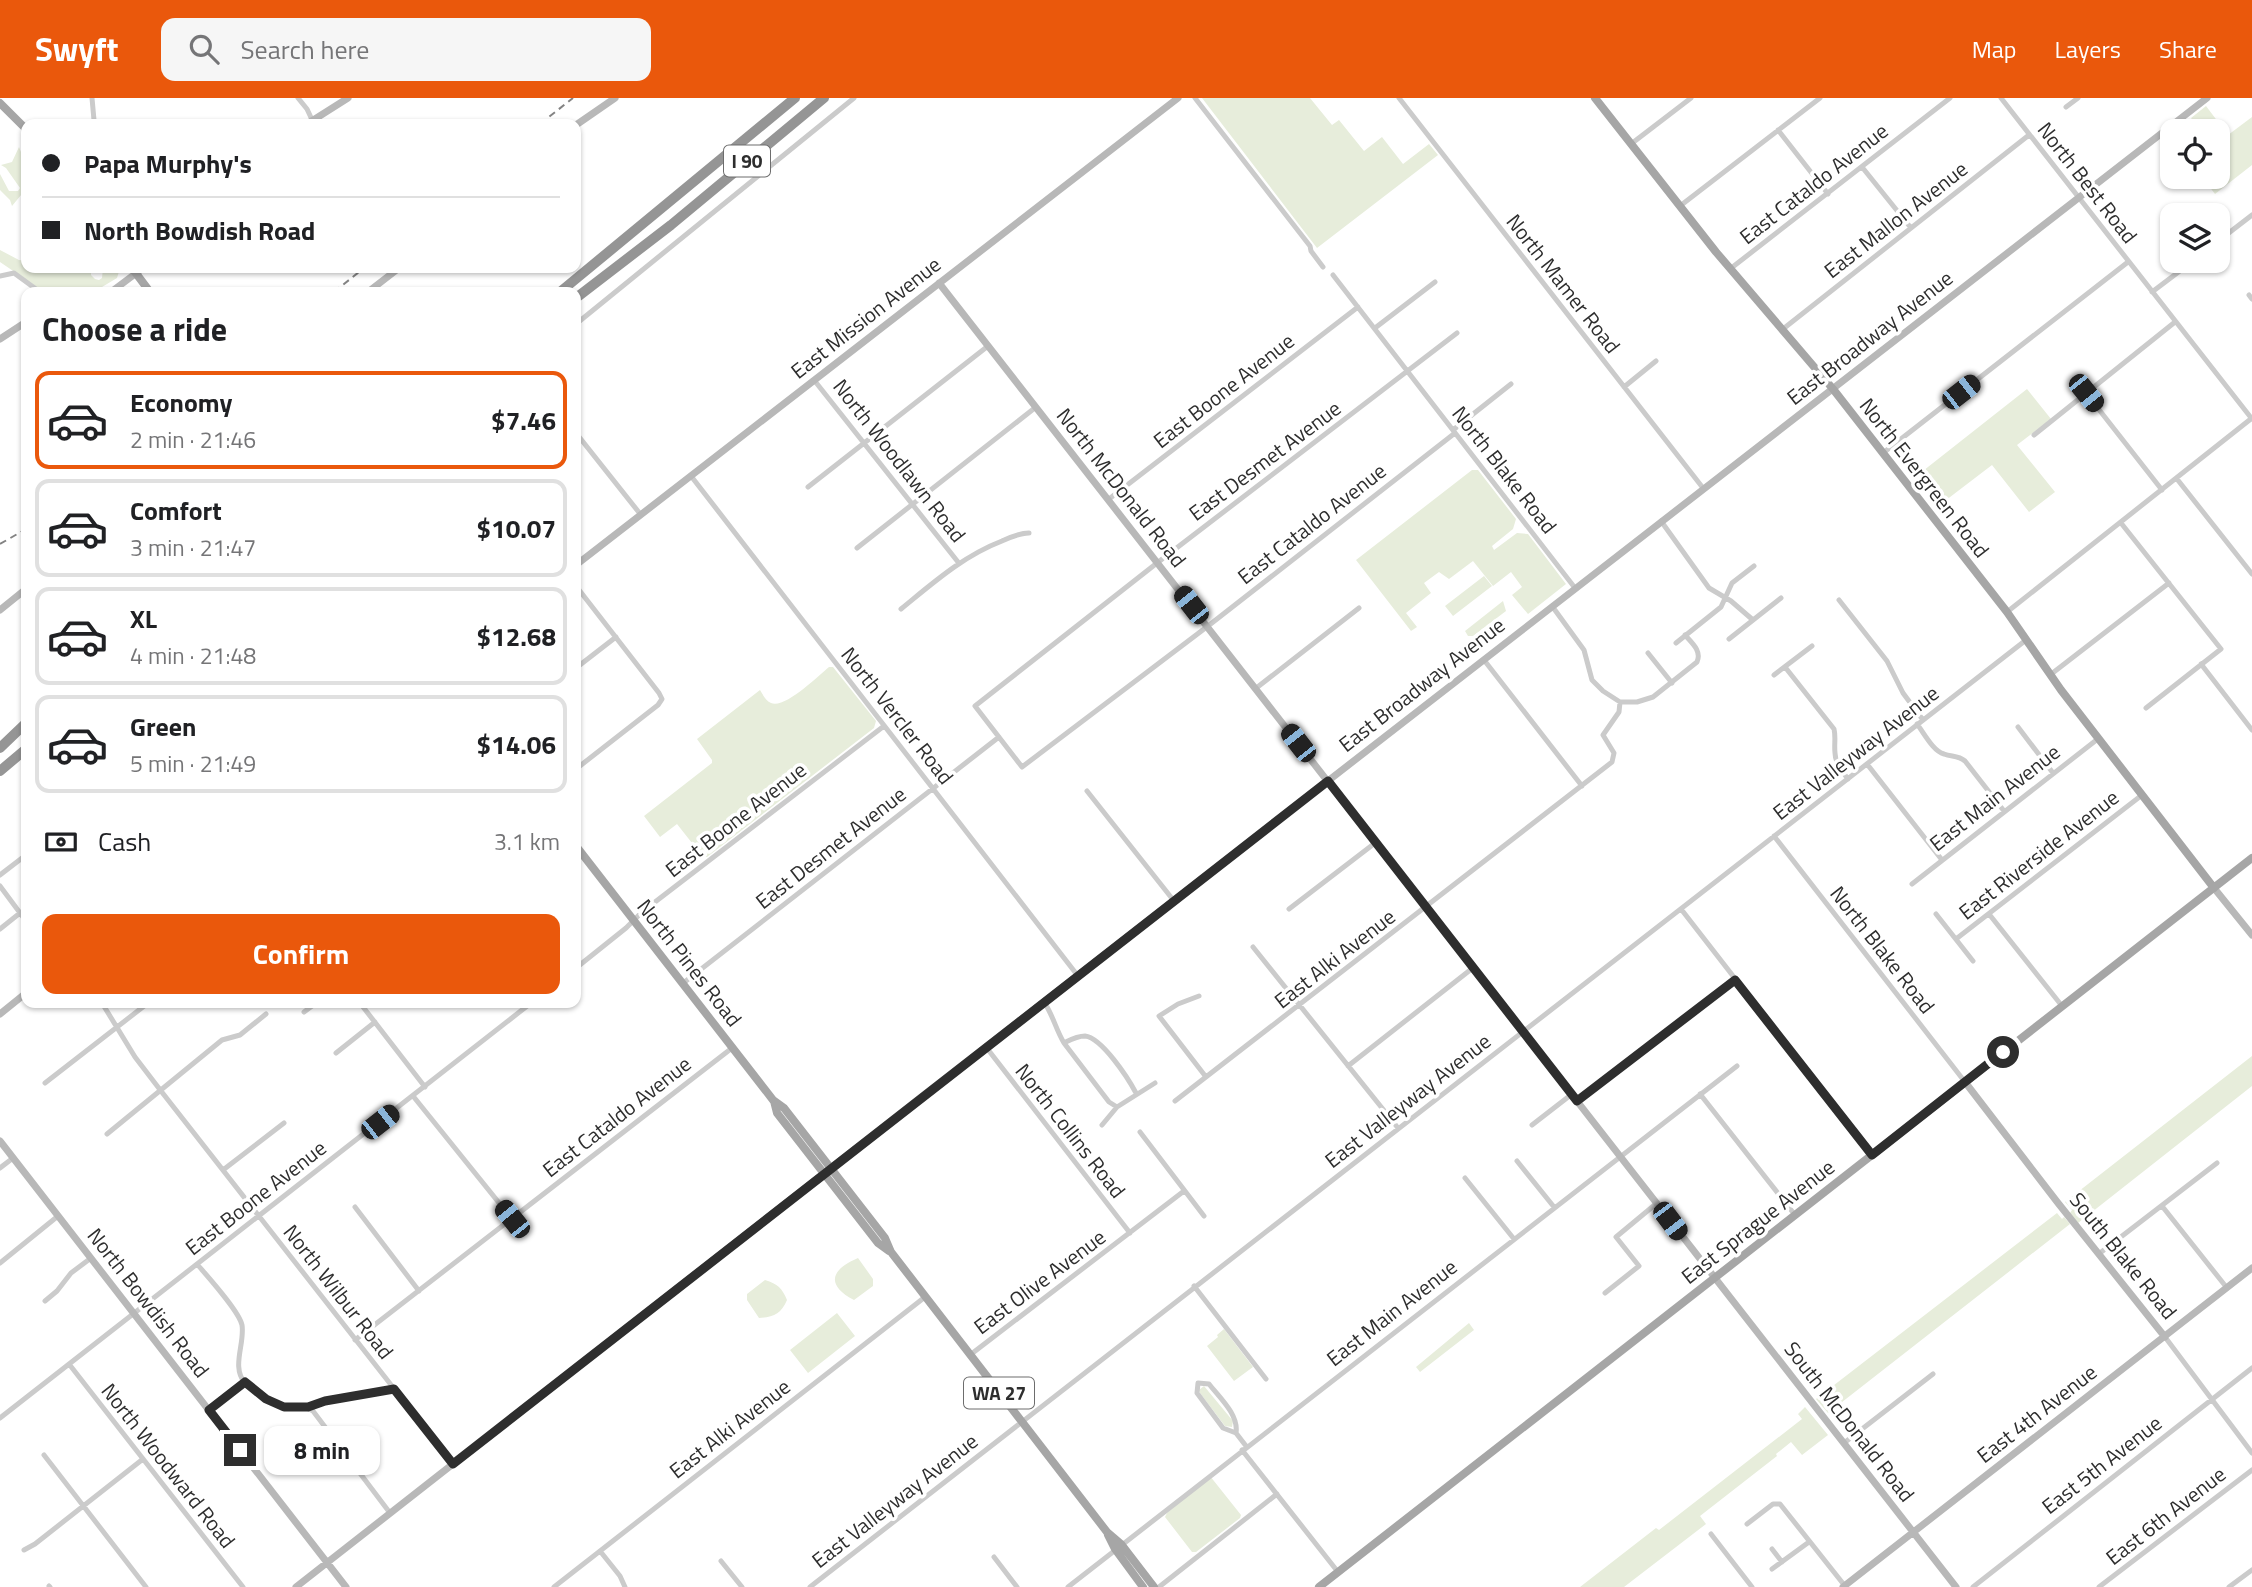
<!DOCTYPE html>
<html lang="en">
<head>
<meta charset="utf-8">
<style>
  body { margin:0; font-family:"Titillium Web",sans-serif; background:#f6f6f6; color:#202124; height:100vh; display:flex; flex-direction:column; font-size:26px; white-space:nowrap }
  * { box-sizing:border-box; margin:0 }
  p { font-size:23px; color:#757577 }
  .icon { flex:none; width:38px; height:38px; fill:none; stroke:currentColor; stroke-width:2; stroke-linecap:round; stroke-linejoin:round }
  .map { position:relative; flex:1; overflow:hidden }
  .sheet { position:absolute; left:21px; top:189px; width:560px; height:721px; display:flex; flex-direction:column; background:#fff; border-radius:14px; box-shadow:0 2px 5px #0004 }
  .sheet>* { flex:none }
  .top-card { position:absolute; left:21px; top:21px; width:560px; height:154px; border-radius:14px; box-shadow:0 2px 5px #0004; display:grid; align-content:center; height:154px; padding:0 21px; background:#fff }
  .fabs { position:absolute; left:2160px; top:21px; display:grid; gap:14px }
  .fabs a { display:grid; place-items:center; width:70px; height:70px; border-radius:14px; background:#fff; box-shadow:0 2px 5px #0004; font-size:35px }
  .end { position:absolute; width:32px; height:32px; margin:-16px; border:9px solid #2e2e2e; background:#fff; box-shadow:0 0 0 4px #fff }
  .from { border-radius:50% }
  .bubble { position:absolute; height:49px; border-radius:14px; background:#fff; box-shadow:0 2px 5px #0004; font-size:23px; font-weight:700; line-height:49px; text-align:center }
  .car { position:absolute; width:21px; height:42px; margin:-21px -10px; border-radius:9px; box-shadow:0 0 5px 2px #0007; background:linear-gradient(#222 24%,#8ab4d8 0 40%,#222 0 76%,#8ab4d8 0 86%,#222 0) }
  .top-card b { display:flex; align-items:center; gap:24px; height:66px; font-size:26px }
  .top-card b+b { border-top:2px solid #e0e0e0 }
  .top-card i { width:18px; height:18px; background:#202124 }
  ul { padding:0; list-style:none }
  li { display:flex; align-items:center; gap:21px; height:98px; margin:0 14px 10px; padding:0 7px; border:4px solid #e0e0e0; border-radius:14px }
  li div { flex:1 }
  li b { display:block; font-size:26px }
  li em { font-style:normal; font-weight:700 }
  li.current { border-color:#ea580c }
  li>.icon { width:63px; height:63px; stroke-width:1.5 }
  h2 { padding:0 21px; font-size:32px; line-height:84px }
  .pay { display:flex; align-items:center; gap:18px; height:77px; padding:0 21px; font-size:26px }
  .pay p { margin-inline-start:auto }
  .action { display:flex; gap:14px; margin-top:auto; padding:14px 21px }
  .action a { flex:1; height:80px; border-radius:14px; background:#ea580c; color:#fff; font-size:28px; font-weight:700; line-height:80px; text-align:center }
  header { display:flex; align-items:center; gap:42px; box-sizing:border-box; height:98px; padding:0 35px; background:#ea580c; color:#fff }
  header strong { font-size:33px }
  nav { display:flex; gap:38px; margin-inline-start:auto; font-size:24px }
  .search { width:490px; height:63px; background:#f6f6f6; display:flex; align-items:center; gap:18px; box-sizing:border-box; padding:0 24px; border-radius:14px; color:#757577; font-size:26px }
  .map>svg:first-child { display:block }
  .green { fill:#e7eddb }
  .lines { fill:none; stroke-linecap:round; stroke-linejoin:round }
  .street { stroke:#cbcbcb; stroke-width:5 }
  .secondary { stroke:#b8b8b8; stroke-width:7 }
  .primary { stroke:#a6a6a6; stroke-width:8 }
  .highway { stroke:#959595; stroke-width:10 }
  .rail { stroke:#838383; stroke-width:2; stroke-dasharray:7 5; stroke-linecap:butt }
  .route { stroke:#2e2e2e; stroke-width:9 }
  .labels { text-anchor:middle; stroke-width:7; stroke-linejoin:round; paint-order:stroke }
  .shield { fill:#fff; stroke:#6d6d6d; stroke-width:2 }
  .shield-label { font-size:19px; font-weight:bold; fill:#2e2e2e }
  .street-label { font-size:21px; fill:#2e2e2e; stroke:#fff }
</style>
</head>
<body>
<header>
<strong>Swyft</strong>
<div class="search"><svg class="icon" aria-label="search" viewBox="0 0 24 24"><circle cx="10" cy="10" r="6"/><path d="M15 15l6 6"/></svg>Search here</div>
<nav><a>Map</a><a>Layers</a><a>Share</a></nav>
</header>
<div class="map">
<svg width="2252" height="1489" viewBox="0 0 2252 1489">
  <rect width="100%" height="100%" fill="#fff"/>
  <path class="green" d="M 1202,0 L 1310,0 L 1332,27 L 1339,22 L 1364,53 L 1382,39 L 1403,66 L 1429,46 L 1438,57 L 1317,150 Z
    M 2206,8 L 2228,37 L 2252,19 L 2252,67 L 2215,96 L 2202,79 L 2217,79 L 2217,33 L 2202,33 L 2191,20 Z
    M 19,49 L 23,59 L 26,91 L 12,108 L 10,102 L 0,92 L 0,76 L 9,93 L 18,93 L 20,90 L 6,70 L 1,67 L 12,64 Z
    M 0,152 L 19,162 L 26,163 L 26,170 L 39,170 L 46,172 L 48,170 L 91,170 L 91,177 L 95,181 L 99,182 L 102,180 L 103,170 L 120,170 L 117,180 L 97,192 L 91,194 L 44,194 L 0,164 Z
    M 2027,291 L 2051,321 L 2017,347 L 2055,394 L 2029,414 L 1992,367 L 1937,409 L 1914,380 Z
    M 1472,372 L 1478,372 L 1516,421 L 1513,431 L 1492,448 L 1494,452 L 1517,435 L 1528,436 L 1566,486 L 1528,516 L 1512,497 L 1522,489 L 1511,474 L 1493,488 L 1473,463 L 1449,481 L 1439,474 L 1424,485 L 1431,495 L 1406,515 L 1417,529 L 1411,533 L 1356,462 Z
    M 1484,478 L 1492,488 L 1453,518 L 1445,508 Z
    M 1503,503 L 1506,513 L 1473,538 L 1468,538 L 1465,533 Z
    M 829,569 L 833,569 L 876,623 L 874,630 L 707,759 L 703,759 L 677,726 L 660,739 L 644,718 L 712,665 L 712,662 L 697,641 L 760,592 C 763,597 766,603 771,605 C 785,611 818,578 829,569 Z
    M 2252,958 L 2252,988 L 2078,1125 L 2070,1115 L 2072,1112 L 2065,1104 Z
    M 2057,1115 L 2062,1121 L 2064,1119 L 2070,1126 L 1828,1315 L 1816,1301 Z
    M 858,1160 L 873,1181 L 873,1188 L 854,1202 C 826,1187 830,1172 858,1160 Z
    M 765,1182 C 778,1186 782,1190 787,1202 C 781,1216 774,1219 759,1220 L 747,1202 L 747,1196 Z
    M 837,1215 L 855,1238 L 808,1275 L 790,1252 Z
    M 1469,1225 L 1474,1232 L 1420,1274 L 1416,1269 Z
    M 1224,1231 L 1253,1269 L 1234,1283 L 1207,1248 L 1218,1239 L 1217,1237 Z
    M 1204,1288 L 1233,1323 L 1232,1329 L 1225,1328 L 1200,1295 L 1199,1292 Z
    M 1805,1309 L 1828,1337 L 1802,1357 L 1791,1344 L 1776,1356 L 1777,1358 L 1700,1418 L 1706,1426 L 1624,1489 L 1580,1489 L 1656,1430 L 1659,1432 L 1802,1321 L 1798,1316 Z
    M 1210,1378 L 1241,1417 L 1240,1420 L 1196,1454 L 1192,1454 L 1165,1419 L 1167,1415 Z"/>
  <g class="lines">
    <path class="street" d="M 92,0 L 94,22 L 98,26
      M 298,0 L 307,11 L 314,26
      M 1195,0 L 1310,148 L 1311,153 L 1323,169
      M 1399,0 L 1703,390
      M 2001,0 L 2252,321
      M 2066,9 L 2078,0
      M 1778,32 L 1828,96
      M 1631,46 L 1691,0
      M 1862,69 L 1911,130
      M 1680,108 L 1820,0
      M 2217,144 L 2252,117
      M 1730,171 L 1950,0
      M 1333,177 L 1575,490
      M 0,178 L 14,175 L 40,194
      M 2152,194 L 2193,163
      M 2249,197 L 2252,201
      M 576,226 L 854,0
      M 1375,230 L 1435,184
      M 1783,231 L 2029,37
      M 814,282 L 958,464
      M 1624,289 L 1656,263
      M 2086,295 L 2162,392
      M 1453,332 L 1511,286
      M 576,335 L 641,417
      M 1455,335 L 1208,528 L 1022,669 L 975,608 L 1157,465 L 1457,235
      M 2034,337 L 2175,224
      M 1883,355 L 2128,164
      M 691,378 L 1078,878
      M 2177,381 L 2252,476
      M 808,389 L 988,248
      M 1109,401 L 1358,209
      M 1661,423 L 1709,490 L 1731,503 L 1753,522
      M 2121,425 L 2221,551 L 2146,610
      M 857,450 L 1036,309
      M 576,488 L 659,595 L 662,601 L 658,607 L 576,671
      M 1839,502 L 1887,563 L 1903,595 L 1923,622
      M 1552,508 L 1584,552 L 1592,582 L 1603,593 L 1620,604 L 1637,604 L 1653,599 L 1697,564 C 1702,553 1692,545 1685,537
      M 901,511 C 933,485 963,458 1002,443 C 1011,439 1019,435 1029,435
      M 2007,514 L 2252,320
      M 1729,541 L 1781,500
      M 1676,545 L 1721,509 L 1732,485 L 1754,468
      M 1648,555 L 1672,585
      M 1484,562 L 1582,688
      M 2201,566 L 2252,632
      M 1785,569 L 1834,631 C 1836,639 1834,646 1835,655 C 1835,665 1842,673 1848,681
      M 576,570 L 616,539
      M 1774,577 L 1812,548
      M 2050,577 L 2169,485
      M 1255,591 L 1359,510
      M 1917,626 C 1924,635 1933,653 1944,656 C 1952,659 1958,657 1965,663 L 2004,713
      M 2018,629 L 2053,675
      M 1867,666 L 1942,762
      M 1087,693 L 1174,803
      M 1774,738 L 1965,984
      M 0,777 L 26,757
      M 1912,786 L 2099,640
      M 0,788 L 26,823
      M 1289,811 L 1375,745
      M 1681,811 L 1872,1057
      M 1936,816 L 1973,863
      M 1989,816 L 2062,908
      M 0,831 L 20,815
      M 1956,841 L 2142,697
      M 1253,849 L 1398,1030
      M 576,870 L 626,830 L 642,814 L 884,628
      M 682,886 L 999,639
      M 1199,898 L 1178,906 L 1159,918 L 1206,979
      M 1044,904 C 1053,917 1056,932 1064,945 L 1109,1004 L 1117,1009
      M 102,905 L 135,959 L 161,993 L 453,1366
      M 360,905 L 425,989
      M 304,914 L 316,905
      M 1064,945 C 1070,942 1077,938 1085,938 C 1102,940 1128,980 1136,995
      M 986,949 L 1130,1135
      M 336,955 L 375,924
      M 1348,968 L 1474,869
      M 45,985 L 148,905
      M 1700,996 L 1795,1117
      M 413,998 L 512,1121
      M 1175,1003 L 1612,664 L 1614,655 L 1603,637 L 1619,614 L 1620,604
      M 1577,1003 L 1735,882
      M 1102,1027 L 1117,1009 L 1155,985
      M 1532,1027 L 1572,996
      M 1140,1034 L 1204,1118
      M 107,1036 L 222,942 L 240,937 L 266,916
      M 1517,1063 L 1554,1109
      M 0,1070 L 13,1060
      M 223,1072 L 284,1025
      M 1465,1080 L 1514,1141
      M 2162,1108 L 2227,1190
      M 355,1109 L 419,1193
      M 2100,1155 L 2217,1065
      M 0,1165 L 58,1118
      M 197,1166 C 208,1179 239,1213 242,1227 C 245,1246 231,1269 245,1285 C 256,1296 272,1307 287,1309 C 296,1310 305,1307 313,1313 L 390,1415
      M 1194,1188 L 1266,1281
      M 1605,1195 L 1639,1168 L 1616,1139 L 1657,1105
      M 45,1203 L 57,1193 L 71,1175 L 91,1160
      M 2165,1239 L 2252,1355
      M 355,1242 L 732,950
      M 970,1257 L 1184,1093
      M 69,1266 L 243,1489
      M 308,1309 L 325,1303 L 393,1291
      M 209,1312 L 245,1284
      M 0,1320 L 531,905
      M 1236,1335 C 1239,1317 1220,1300 1209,1286 L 1198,1285 L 1197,1295 L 1223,1330 L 1236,1335 L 1246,1348
      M 1844,1345 L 1933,1276
      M 1242,1352 L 1338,1474
      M 44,1357 L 146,1489
      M 1747,1426 L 1773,1406 L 1780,1406 L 1845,1488
      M 1711,1436 L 1752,1489
      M 1772,1451 L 1782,1464
      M 24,1452 L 35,1446 L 143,1361
      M 600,1453 L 620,1478 L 625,1489
      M 994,1459 L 1017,1489
      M 721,1463 L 742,1489
      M 1772,1471 L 1809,1444
      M 49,1488 L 50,1489
      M 554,1489 L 925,1199
      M 810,1489 L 2026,542
      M 1068,1489 L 1737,968
      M 1159,1489 L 1277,1396
      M 1973,1489 L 2252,1270
      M 2099,1489 L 2252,1372
      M 2229,1489 L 2252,1472"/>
    <path class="secondary" d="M 307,26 L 348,0
      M 576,27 L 615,0
      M 939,185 L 1956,1489
      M 111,194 L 143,170
      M 368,194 L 399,170
      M 0,241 L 26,224
      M 576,467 L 1178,0
      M 0,512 L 26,491
      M 2214,790 L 2252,837
      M 0,916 L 26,895
      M 1965,984 L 2058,1105 L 2165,1239
      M 0,1043 L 346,1489
      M 296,1489 L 925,996 L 2207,0
      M 1843,1489 L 2252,1170"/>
    <path class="primary" d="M 1595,0 L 1716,154 L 1833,291 L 2007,514 L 2061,592 L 2214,790
      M 0,5 L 26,31
      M 132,170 L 150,194
      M 576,748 L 773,1002 L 784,1010 L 885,1140 L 891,1154 L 1107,1434 L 1121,1446 L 1154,1489
      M 774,1003 L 777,1015 L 878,1145 L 889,1153
      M 1108,1437 L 1115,1451 L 1143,1489
      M 1319,1489 L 2252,760"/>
    <path class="highway" d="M 560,194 L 795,0
      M 576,200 L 671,127 L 824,0
      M 0,650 L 26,625
      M 0,673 L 26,651"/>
    <path class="rail" d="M 540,26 L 573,0
      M 334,194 L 364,170
      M 0,446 L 26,431"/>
  </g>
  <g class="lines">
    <path class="route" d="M 240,1352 L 209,1312 L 245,1284 L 266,1301 L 284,1309 L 308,1309 L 325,1303 L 394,1291 L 453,1366 L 1328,683 L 1577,1003 L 1735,882 L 1872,1057 L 2003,954"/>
  </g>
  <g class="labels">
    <g class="shield">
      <rect x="724" y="47.5" width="46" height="31" rx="5"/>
      <rect x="964" y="1279.5" width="70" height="31" rx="5"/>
    </g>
    <g class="shield-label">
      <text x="747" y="70">I 90</text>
      <text x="999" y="1302">WA 27</text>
    </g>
    <g class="street-label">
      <text transform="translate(2087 85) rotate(52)" y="7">North Best Road</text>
      <text transform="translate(1814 86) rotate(-38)" y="7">East Cataldo Avenue</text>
      <text transform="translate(1896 122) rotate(-38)" y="7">East Mallon Avenue</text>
      <text transform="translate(1563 186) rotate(52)" y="7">North Mamer Road</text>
      <text transform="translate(866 220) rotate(-38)" y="7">East Mission Avenue</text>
      <text transform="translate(1870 240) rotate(-38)" y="7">East Broadway Avenue</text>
      <text transform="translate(1224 293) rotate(-38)" y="7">East Boone Avenue</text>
      <text transform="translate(899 363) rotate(52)" y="7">North Woodlawn Road</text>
      <text transform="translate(1265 363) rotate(-37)" y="7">East Desmet Avenue</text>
      <text transform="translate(1504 372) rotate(52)" y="7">North Blake Road</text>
      <text transform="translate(1924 380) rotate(52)" y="7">North Evergreen Road</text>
      <text transform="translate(1121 390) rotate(52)" y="7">North McDonald Road</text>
      <text transform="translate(1312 426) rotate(-38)" y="7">East Cataldo Avenue</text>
      <text transform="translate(1422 587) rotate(-38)" y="7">East Broadway Avenue</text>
      <text transform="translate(897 618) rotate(52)" y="7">North Vercler Road</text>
      <text transform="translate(1856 655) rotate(-38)" y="7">East Valleyway Avenue</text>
      <text transform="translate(1995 700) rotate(-38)" y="7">East Main Avenue</text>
      <text transform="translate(736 722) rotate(-38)" y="7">East Boone Avenue</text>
      <text transform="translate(831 750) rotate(-38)" y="7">East Desmet Avenue</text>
      <text transform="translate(2039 757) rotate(-38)" y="7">East Riverside Avenue</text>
      <text transform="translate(1882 852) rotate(52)" y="7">North Blake Road</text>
      <text transform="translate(1335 861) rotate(-38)" y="7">East Alki Avenue</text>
      <text transform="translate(689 865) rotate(52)" y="7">North Pines Road</text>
      <text transform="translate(1408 1003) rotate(-38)" y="7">East Valleyway Avenue</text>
      <text transform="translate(617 1019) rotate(-38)" y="7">East Cataldo Avenue</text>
      <text transform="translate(1070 1033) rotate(52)" y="7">North Collins Road</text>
      <text transform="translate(256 1100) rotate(-38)" y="7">East Boone Avenue</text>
      <text transform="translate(1758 1124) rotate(-38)" y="7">East Sprague Avenue</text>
      <text transform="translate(2123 1158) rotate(51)" y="7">South Blake Road</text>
      <text transform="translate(1040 1184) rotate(-37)" y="7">East Olive Avenue</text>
      <text transform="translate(338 1194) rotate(52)" y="7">North Wilbur Road</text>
      <text transform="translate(148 1205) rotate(52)" y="7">North Bowdish Road</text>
      <text transform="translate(1392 1215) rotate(-38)" y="7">East Main Avenue</text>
      <text transform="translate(2037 1316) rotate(-38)" y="7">East 4th Avenue</text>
      <text transform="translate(1849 1324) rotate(52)" y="7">South McDonald Road</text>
      <text transform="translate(730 1331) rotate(-38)" y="7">East Alki Avenue</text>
      <text transform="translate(2102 1367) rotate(-38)" y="7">East 5th Avenue</text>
      <text transform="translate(168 1368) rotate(52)" y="7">North Woodward Road</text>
      <text transform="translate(895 1403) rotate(-38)" y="7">East Valleyway Avenue</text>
      <text transform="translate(2166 1418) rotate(-38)" y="7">East 6th Avenue</text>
    </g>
  </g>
</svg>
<div class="fabs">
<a><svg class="icon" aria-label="locate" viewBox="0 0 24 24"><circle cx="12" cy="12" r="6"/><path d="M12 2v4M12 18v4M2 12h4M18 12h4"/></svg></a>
<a><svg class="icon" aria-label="layers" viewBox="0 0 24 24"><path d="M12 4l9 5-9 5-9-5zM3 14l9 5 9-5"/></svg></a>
</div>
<i class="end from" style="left:2003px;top:954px"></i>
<i class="end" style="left:240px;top:1352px"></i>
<div class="bubble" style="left:264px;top:1328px;width:116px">8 min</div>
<i class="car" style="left:1961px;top:294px;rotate:52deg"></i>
<i class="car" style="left:2086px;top:295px;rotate:141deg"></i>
<i class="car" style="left:1191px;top:507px;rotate:322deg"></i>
<i class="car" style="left:1298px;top:645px;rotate:322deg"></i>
<i class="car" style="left:380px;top:1024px;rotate:52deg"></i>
<i class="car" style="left:512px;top:1121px;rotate:321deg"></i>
<i class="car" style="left:1670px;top:1123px;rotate:143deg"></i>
<div class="top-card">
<b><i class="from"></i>Papa Murphy's</b>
<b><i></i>North Bowdish Road</b>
</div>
<section class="sheet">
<h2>Choose a ride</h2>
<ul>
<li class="current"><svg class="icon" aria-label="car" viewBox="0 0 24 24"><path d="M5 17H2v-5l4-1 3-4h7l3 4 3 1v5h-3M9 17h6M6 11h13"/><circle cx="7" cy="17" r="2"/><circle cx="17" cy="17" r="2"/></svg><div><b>Economy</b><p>2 min · 21:46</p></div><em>$7.46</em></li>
<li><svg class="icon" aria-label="car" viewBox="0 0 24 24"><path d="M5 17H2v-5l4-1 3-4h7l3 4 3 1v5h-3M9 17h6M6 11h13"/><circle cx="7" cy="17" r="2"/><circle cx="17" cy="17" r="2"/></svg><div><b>Comfort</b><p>3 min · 21:47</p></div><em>$10.07</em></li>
<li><svg class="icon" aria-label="car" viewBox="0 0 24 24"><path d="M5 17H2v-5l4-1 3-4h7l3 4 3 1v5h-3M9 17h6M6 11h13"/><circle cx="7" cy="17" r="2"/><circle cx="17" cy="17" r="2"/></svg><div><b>XL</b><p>4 min · 21:48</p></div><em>$12.68</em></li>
<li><svg class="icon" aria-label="car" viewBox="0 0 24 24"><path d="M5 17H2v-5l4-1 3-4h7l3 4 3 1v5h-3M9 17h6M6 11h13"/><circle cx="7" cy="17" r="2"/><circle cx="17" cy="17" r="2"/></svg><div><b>Green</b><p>5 min · 21:49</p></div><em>$14.06</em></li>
</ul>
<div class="pay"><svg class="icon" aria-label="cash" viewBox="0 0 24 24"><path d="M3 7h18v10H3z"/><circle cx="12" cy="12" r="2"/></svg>Cash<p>3.1 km</p></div>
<div class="action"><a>Confirm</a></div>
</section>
</div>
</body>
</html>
